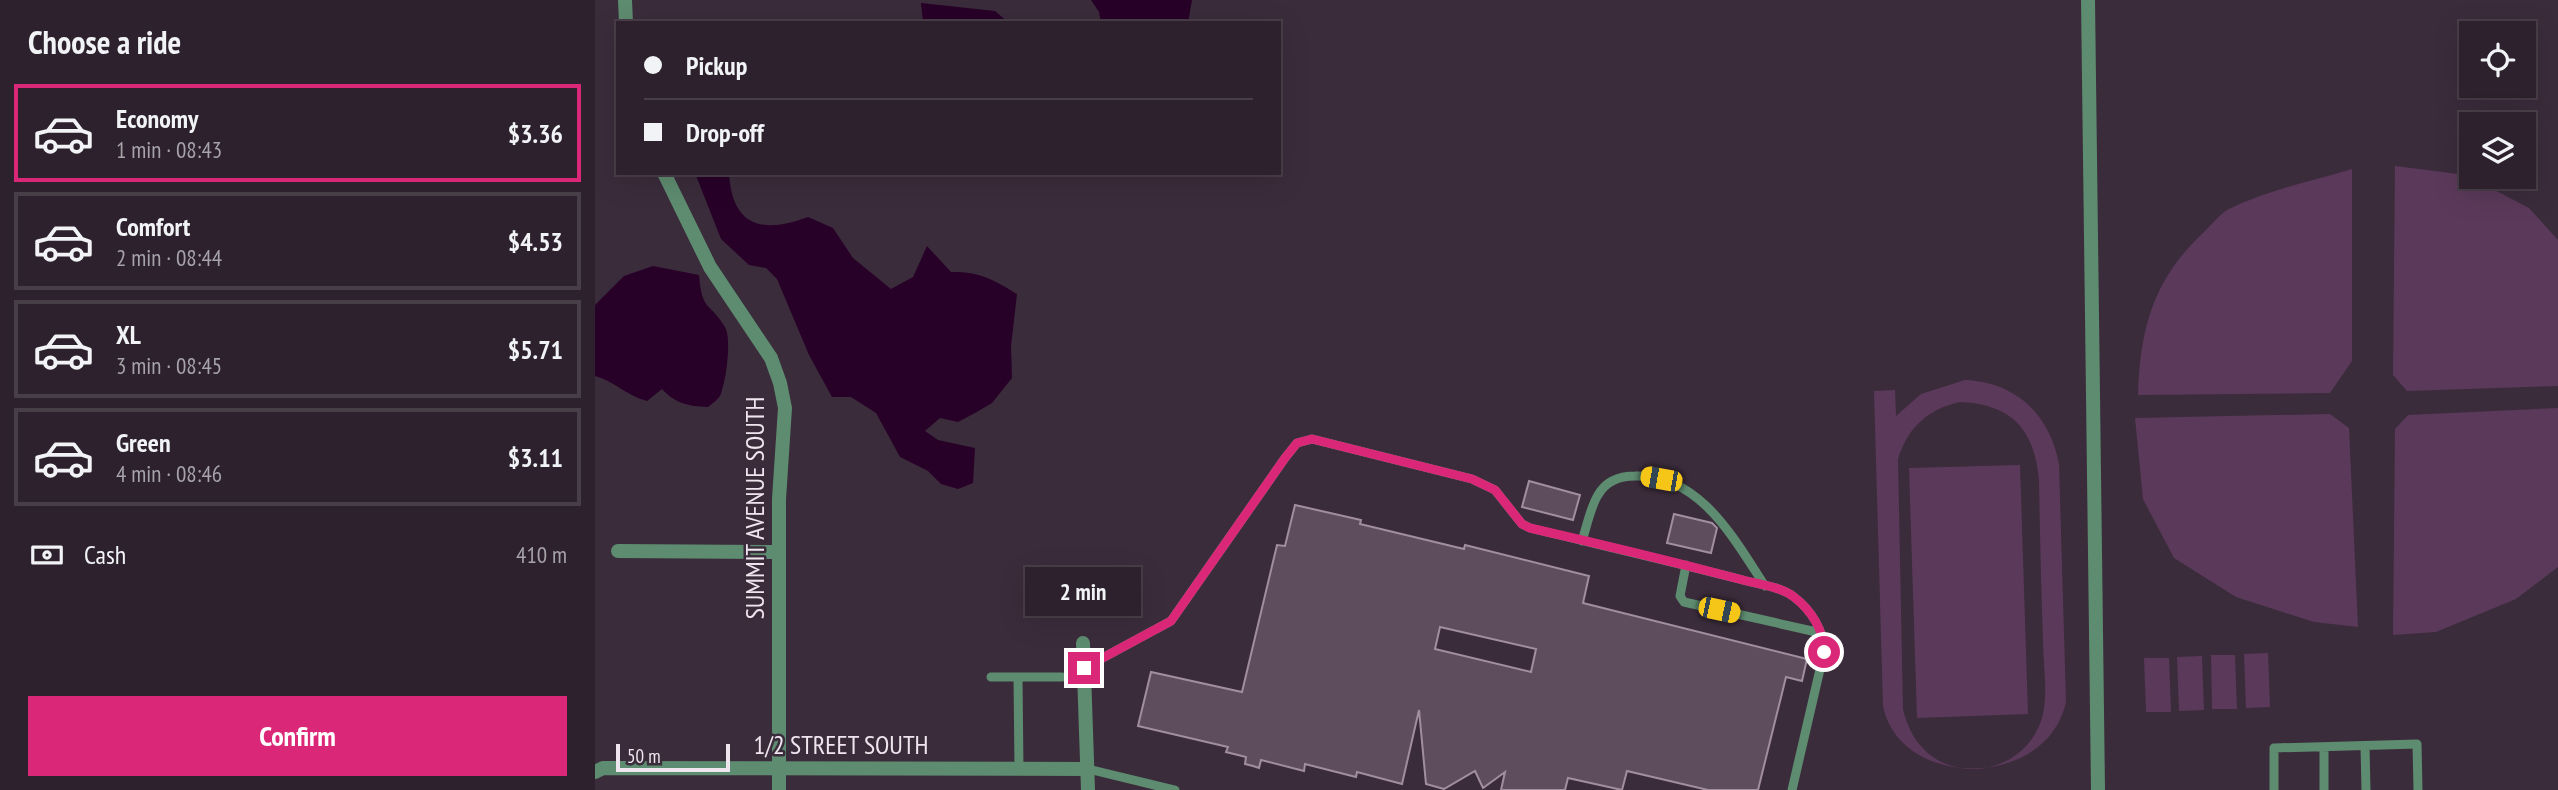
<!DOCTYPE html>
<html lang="en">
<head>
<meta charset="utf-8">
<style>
  body { margin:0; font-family:"PT Sans Narrow",sans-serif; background:#382e38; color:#f1f3f6; height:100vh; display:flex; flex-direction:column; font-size:26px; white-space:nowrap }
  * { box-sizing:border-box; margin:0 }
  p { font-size:23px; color:#a6a3a9 }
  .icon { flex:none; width:38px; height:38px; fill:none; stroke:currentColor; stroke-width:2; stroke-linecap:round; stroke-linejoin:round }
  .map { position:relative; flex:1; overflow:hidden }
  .side { display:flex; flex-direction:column; background:#2c212c; width:595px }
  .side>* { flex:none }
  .banner { position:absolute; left:21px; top:21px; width:665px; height:154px; border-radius:0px; box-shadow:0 7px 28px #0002,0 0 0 2px #483e48; display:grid; align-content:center; height:154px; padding:0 28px; background:#2c212c }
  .controls { position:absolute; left:1864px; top:21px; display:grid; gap:14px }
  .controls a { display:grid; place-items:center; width:77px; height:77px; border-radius:0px; background:#2c212c; box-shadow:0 7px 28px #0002,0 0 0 2px #483e48; font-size:35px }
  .scale { position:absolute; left:21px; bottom:18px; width:114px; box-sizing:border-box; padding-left:7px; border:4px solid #efe5ef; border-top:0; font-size:19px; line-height:24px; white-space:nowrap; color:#efe5ef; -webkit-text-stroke:5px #3b2c3b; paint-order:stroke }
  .end { position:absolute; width:32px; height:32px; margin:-16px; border:9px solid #db2777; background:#fff; box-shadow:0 0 0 4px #fff }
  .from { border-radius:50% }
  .bubble { position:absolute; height:49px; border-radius:0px; background:#2c212c; box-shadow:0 7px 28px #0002,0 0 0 2px #483e48; font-size:23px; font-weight:700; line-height:49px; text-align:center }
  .car { position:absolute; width:21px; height:42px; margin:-21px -10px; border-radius:9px; box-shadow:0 0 5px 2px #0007; background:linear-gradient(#f5c518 24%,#345 0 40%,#f5c518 0 76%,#345 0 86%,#f5c518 0) }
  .banner b { display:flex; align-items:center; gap:24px; height:66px; font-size:26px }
  .banner b+b { border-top:2px solid #483e48 }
  .banner i { width:18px; height:18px; background:#f1f3f6 }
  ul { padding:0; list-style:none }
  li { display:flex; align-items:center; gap:21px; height:98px; margin:0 14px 10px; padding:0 14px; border:4px solid #483e48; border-radius:0px }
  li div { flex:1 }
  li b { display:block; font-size:26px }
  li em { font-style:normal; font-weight:700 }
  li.on { border-color:#db2777 }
  li>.icon { width:63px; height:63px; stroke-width:1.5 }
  h2 { padding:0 28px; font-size:32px; line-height:84px }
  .pay { display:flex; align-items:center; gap:18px; height:77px; padding:0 28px; font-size:26px }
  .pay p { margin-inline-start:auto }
  .action { display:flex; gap:14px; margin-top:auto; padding:14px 28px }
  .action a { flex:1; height:80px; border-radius:0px; background:#db2777; color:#fff; font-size:28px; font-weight:700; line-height:80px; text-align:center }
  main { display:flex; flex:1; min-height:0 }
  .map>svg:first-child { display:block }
  .green { fill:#5b395a; fill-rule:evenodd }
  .water { fill:#280129 }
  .building { fill:#5e4e5d; stroke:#a18ea0; stroke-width:2; fill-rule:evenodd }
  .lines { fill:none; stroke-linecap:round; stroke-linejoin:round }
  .service { stroke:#5e8c70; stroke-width:9 }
  .minor { stroke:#5e8c70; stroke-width:14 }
  .tertiary { stroke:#5e8c70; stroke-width:14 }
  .route { stroke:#db2777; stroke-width:9 }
  .labels { text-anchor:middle; stroke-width:5; stroke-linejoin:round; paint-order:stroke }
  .street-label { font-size:26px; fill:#efe5ef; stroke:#3b2c3b }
</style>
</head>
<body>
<main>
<section class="side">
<h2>Choose a ride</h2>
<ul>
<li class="on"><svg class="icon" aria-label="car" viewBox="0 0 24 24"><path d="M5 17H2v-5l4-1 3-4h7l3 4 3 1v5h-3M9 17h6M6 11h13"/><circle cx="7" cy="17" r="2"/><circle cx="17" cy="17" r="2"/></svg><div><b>Economy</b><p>1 min · 08:43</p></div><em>$3.36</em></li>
<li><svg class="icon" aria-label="car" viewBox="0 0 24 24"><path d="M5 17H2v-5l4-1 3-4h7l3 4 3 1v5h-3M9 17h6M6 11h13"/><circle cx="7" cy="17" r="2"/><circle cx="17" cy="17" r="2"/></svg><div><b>Comfort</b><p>2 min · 08:44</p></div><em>$4.53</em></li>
<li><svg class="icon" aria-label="car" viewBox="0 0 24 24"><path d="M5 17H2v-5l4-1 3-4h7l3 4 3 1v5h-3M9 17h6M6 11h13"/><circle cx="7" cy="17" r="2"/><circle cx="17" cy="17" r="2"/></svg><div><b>XL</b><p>3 min · 08:45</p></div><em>$5.71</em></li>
<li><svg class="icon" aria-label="car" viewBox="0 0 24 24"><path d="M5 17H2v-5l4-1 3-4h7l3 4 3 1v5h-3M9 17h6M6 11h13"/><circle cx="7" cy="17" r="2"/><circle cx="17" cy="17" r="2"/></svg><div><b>Green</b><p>4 min · 08:46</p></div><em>$3.11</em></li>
</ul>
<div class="pay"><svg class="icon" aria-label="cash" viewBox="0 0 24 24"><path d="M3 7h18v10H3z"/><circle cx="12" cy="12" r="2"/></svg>Cash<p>410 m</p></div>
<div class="action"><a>Confirm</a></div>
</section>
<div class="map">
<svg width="1963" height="790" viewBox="0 0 1963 790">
  <rect width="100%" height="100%" fill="#3b2c3b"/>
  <path class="green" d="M 1800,166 L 1871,175 L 1934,208 L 1963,240 L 1963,386 L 1812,391 L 1798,375 Z
    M 1757,169 L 1757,361 L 1735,393 L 1543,395 C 1545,327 1559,278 1610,231 C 1617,224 1625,214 1634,209 C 1672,190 1717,181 1757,169 Z
    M 1370,380 C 1421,382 1455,415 1464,464 L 1471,702 C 1452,790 1305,790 1288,706 L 1279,391 L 1300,390 L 1301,416 L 1326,394 ZM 1365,402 C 1417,404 1440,430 1444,481 C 1445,534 1446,587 1448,640 C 1448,664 1453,691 1448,714 C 1439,754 1396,778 1357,766 C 1330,758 1314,736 1308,709 L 1303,459 C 1313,427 1333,409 1365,402 Z
    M 1963,408 L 1963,567 L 1921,599 L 1841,632 L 1798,635 L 1800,429 L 1813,415 Z
    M 1735,414 L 1754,428 L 1763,627 L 1719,622 L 1641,597 L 1579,558 L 1548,499 L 1540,418 Z
    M 1425,465 L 1433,714 L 1322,718 L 1314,468 Z
    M 1673,653 L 1675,707 L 1651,708 L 1649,654 Z
    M 1616,655 L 1640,655 L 1642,709 L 1617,709 Z
    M 1607,656 L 1609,710 L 1584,711 L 1582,657 Z
    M 1549,658 L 1574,658 L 1576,712 L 1551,712 Z"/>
  <path class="water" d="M 496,0 L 597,0 L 593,23 L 506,23 L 504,12 Z
    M 326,3 L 400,11 L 414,23 L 332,23 L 328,22 Z
    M 100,173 L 134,173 C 137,227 168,234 213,217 L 238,228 L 258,258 L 296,289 L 318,277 L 332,246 L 356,272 C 384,271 399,280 422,294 L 416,346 L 417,378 L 397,403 L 380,413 L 363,422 L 345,418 L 330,431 L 343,440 L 380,448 L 378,483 L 363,489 L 346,484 L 333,471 L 305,457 L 281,413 L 256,397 L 237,397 L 214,355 L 182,279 L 171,268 L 154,265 L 126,239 Z
    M 58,266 L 104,275 C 107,312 114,301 130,327 C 137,339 131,382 125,396 C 122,400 117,404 113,407 C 93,406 81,404 67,389 L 52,401 C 32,396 21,382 0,376 L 0,305 L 29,276 Z"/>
  <path class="building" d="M 934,481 L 985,495 L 978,520 L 927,507 Z
    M 700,505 L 766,520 L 765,524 L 869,549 L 870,545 L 994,576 L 988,603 L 1212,659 L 1207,681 L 1191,677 L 1163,790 L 1113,790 L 1032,771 L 1027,790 L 973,778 L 970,790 L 906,790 L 910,772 L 888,788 L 880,771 L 849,789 L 831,784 L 824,710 L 807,784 L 762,772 L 761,777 L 710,764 L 709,771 L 666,760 L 664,768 L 658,766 L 650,764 L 651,757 L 631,752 L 633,747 L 543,726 L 556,672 L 647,692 L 682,545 L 690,546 ZM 845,627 L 941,649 L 936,672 L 840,649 Z
    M 1079,514 L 1117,523 L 1122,528 L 1116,553 L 1072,543 Z"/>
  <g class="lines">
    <path class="service" d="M 987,541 C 992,526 995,508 1003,495 C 1011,481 1025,476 1040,476 C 1105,474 1139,539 1170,586
      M 1091,565 L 1085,596 L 1089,602 L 1226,633
      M 489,668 L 576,621 L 690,458 L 702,443 L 717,439 L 877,479 L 900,490 L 927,524 L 935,528 C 1005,545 1075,561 1144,579 C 1161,584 1185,586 1199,597 C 1216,610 1229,630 1229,652 L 1197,790
      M 396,677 L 467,677
      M 423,677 L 424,769
      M 1770,746 L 1771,790
      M 1729,747 L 1729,790
      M 493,769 L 580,790
      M 1679,790 L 1679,748 L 1822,744 L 1823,790"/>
    <path class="minor" d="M 1493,0 L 1503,790
      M 23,551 L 183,552
      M 488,643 L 493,790
      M 0,772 L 8,768 L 493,769"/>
    <path class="tertiary" d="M 30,0 L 31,23
      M 69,173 L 115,267 L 176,358 L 185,383 L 190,408 L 184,499 L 184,790"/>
  </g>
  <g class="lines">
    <path class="route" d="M 489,668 L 576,621 L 690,458 L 702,443 L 717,439 L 877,479 L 900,490 L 927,524 L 935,528 C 1005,544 1075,561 1144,579 C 1161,584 1185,586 1199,597 C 1216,610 1229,630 1229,652"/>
  </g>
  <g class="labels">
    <g class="street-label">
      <text transform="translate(160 508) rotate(-90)" y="9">SUMMIT AVENUE SOUTH</text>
      <text x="246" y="754">1/2 STREET SOUTH</text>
    </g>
  </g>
</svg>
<div class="controls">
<a><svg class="icon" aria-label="locate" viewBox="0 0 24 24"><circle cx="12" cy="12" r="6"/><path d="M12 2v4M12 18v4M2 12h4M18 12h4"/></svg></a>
<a><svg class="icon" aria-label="layers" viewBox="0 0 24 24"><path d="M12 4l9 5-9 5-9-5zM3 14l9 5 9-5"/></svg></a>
</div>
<div class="scale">50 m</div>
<i class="end from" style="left:1229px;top:652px"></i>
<i class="end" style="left:489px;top:668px"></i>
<div class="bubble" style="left:430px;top:567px;width:116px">2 min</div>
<i class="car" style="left:1066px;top:479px;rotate:280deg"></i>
<i class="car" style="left:1124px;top:610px;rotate:102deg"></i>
<div class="banner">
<b><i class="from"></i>Pickup</b>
<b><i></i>Drop-off</b>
</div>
</div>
</main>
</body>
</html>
